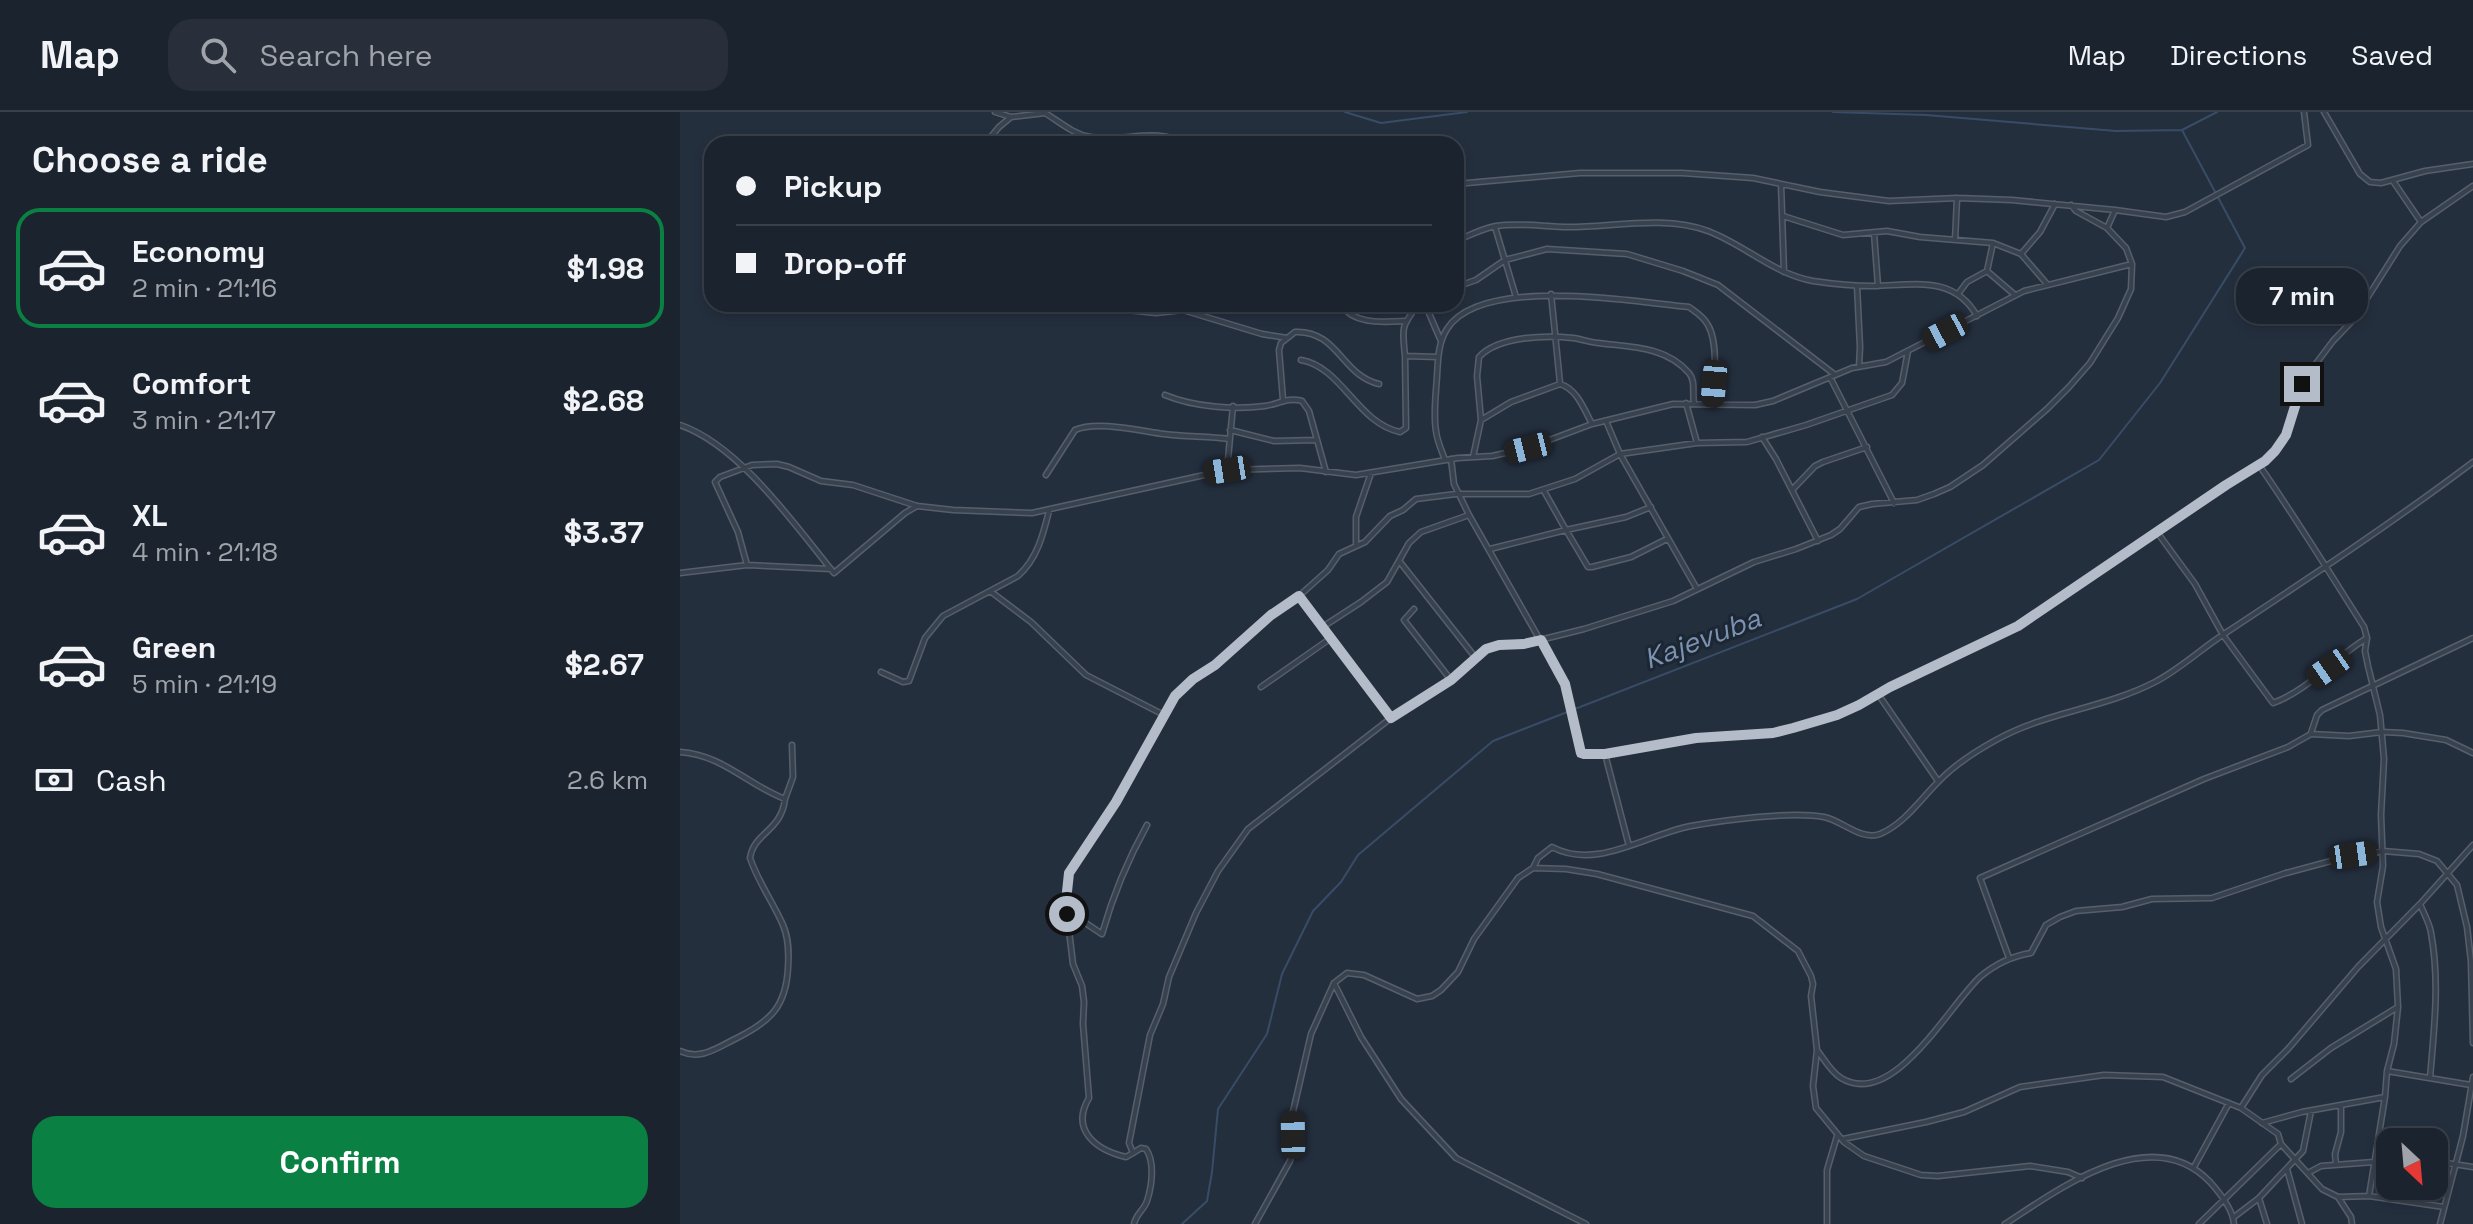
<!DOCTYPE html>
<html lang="en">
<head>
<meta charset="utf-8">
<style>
  body { margin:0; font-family:"Space Grotesk",sans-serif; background:#282f3a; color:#f1f3f6; height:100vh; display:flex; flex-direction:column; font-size:30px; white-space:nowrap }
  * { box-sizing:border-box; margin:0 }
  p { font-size:26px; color:#a0a4aa }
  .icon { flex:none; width:44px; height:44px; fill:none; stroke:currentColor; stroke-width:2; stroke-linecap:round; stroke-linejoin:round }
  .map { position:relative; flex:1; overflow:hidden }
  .side { display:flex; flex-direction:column; background:#1b232e; width:680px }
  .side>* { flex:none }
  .top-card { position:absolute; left:24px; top:24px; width:760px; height:176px; border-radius:24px; box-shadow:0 4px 12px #0003,0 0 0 2px #39404a; display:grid; align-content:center; height:176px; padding:0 32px; background:#1b232e }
  .needle { width:52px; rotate:154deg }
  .controls { position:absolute; left:1696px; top:1016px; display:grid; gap:16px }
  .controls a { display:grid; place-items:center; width:72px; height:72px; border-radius:16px; background:#1b232e; box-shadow:0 4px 12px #0003,0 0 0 2px #39404a; font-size:40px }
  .end { position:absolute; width:36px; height:36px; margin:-18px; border:10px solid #b4bcc9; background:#111; box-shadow:0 0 0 4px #111 }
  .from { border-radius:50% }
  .bubble { position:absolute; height:56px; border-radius:24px; background:#1b232e; box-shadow:0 4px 12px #0003,0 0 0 2px #39404a; font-size:26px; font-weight:700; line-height:56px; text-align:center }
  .car { position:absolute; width:24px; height:48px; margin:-24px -12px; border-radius:10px; box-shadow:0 0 6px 2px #0007; background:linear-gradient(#222 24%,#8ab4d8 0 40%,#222 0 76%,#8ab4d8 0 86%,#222 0) }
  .top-card b { display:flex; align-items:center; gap:28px; height:76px; font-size:30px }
  .top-card b+b { border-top:2px solid #39404a }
  .top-card i { width:20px; height:20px; background:#f1f3f6 }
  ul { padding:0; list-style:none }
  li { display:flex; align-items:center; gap:24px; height:120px; margin:0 16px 12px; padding:0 16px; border:4px solid transparent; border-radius:24px }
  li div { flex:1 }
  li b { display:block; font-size:30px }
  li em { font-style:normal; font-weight:700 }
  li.active { border-color:#0b8043 }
  li>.icon { width:72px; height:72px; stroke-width:1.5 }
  h2 { padding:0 32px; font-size:36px; line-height:96px }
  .pay { display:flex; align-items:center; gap:20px; height:88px; padding:0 32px; font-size:30px }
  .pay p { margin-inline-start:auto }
  .cta { display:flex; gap:16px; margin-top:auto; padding:16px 32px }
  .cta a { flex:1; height:92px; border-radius:24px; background:#0b8043; color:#fff; font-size:32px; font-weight:700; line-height:92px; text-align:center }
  header { display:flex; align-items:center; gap:48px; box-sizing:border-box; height:112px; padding:0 40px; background:#1b232e; border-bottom:2px solid #39404a }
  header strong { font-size:38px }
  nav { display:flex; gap:44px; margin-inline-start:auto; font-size:28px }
  .search { width:560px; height:72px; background:#282f3a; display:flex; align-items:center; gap:20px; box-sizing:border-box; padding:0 28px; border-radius:24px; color:#a0a4aa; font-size:30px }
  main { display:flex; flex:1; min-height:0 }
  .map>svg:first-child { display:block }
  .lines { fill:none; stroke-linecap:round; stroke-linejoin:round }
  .stream { stroke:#394c67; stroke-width:2 }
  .street-casing { stroke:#565f6c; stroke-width:7 }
  .street { stroke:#38414e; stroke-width:4 }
  .route { stroke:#b4bcc9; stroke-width:10 }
  .labels { text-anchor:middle; stroke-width:6; stroke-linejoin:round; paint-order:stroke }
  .water-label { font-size:28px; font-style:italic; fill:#7c92b1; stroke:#1d2633 }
</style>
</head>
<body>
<header>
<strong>Map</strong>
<div class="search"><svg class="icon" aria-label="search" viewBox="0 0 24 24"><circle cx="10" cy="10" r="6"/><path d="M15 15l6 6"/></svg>Search here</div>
<nav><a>Map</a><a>Directions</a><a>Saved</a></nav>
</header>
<main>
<section class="side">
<h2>Choose a ride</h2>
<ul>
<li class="active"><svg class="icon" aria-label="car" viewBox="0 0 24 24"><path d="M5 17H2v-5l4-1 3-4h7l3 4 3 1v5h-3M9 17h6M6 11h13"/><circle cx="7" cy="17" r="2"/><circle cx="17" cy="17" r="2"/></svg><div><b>Economy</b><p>2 min · 21:16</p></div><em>$1.98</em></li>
<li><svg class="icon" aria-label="car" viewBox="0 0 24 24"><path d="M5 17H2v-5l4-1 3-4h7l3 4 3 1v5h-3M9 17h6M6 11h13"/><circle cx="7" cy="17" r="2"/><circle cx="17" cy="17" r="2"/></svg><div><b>Comfort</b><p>3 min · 21:17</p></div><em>$2.68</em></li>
<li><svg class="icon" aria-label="car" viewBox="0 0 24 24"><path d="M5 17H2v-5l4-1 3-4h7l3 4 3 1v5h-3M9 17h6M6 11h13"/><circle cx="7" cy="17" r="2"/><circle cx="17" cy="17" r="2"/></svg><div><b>XL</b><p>4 min · 21:18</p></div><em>$3.37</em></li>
<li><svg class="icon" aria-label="car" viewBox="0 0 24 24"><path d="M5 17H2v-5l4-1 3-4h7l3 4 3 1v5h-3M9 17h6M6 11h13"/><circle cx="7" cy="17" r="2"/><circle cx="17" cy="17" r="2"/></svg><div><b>Green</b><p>5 min · 21:19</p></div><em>$2.67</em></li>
</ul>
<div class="pay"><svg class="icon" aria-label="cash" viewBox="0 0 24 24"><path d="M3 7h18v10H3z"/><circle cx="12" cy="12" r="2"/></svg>Cash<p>2.6 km</p></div>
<div class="cta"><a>Confirm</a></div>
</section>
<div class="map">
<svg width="1793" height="1112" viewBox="0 0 1793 1112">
  <rect width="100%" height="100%" fill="#242f3e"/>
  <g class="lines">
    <path class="stream" d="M 665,0 L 701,11 L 787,0
      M 1153,0 L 1246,3 L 1436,19 L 1502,18 L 1537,0
      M 502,1112 L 527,1089 L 532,1060 L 538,997 L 587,922 L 602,862 L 633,799 L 661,770 L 678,743 L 813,629 L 1177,487 L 1419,348 L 1480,271 L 1565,136 L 1502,18"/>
    <g class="street-casing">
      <path id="street" d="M 315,0 L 331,5 L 365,1 C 380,10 393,22 410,25 C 443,31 476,14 506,32
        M 1644,0 L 1680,62 L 1690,70 L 1701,71 L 1745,59 L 1793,52
        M 305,32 L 319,15 L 331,5
        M 1713,69 L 1741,110
        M 1101,72 L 1104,160
        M 1391,93 L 1396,99 L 1427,116
        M 1435,98 L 1486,105 L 1505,100 L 1628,33 L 1624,0
        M 1103,104 L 1163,123 L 1207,119 L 1240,125 L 1313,131 L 1341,142 L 1367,172
        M 815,115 L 836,185
        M 1194,121 L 1198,174
        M 1275,128 L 1277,86
        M 776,129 C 790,123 801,117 816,114 C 840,110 865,115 889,115 C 933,115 985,103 1028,119 C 1065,133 1094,162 1133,169 C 1153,172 1173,174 1194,174 C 1234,173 1274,163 1297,204
        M 1341,142 L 1360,120 L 1375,92
        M 1307,159 L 1313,131
        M 1177,174 L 1180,235 L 1179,255
        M 776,175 L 796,168 L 825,148 L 867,137 L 947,142 L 1003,159 L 1038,173 L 1154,262
        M 871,182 L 880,271
        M 1278,182 L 1287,170 L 1307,159 L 1335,183
        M 660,192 C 674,213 702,210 725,209
        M 738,192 C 721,216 722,214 725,244 L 758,245
        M 745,192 L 761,229
        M 409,194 L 476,201 L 503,198 L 582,222 L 607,226
        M 621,248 C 662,255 677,311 720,320 L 726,316 L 725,244
        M 1150,265 L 1214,391
        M 485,283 C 514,295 554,298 585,294 C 599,292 607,285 622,289 L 629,299 L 646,360
        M 603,288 L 599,238 L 601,231 L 615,220 C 658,218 662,264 699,272
        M 1006,291 L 1017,331
        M 801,308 L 831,290 L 880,272 C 897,277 904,297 912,312
        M 926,309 L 940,342 L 1017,477
        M 0,313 C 59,333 115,413 154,461 L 225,401 L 237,394
        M 550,318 L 594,329 L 637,328
        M 1082,325 L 1096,347 L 1138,429
        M 793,345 L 801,308 L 797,264 L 799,245 C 818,224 866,223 893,226 C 901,227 909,230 918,231 C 950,235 986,234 1009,261 C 1016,269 1012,281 1014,291
        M 771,347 L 774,372 L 789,403 L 885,572 L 900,638 L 904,642 L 925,642 L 949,734
        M 765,348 C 762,339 757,329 756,319 C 753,302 756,282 757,264 C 758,248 758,231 767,217 C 801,163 954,190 1009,195 C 1016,200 1024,205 1028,213 C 1039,232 1034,271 1032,292
        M 1579,353 C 1616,406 1649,460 1684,515 L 1687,526 L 1685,539 L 1688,554 L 1700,603 L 1704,647 L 1701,703 L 1703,754 L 1697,790 L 1701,815 L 1716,857 L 1718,895 L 1714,932 L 1707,959 L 1705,985 L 1689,1084 L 1658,1085 L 1671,1105 L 1672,1112
        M 547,358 L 553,294
        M 366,363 L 395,318 C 416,308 461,319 484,322 C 506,325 527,324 549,327
        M 1112,378 L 1135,354 L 1143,350 L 1187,335
        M 864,379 L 886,418 L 946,405 L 971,395
        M 676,432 L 676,405 L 691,361
        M 810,437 L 886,418 L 908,455 L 912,455 L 951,445 L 987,427
        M 720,450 L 795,545
        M 67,453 L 58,420 L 35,370 L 40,365 L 72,353 L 97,352 L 109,355 L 141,369 L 173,373 L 237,394 L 273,398 L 352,401 L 547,358 L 620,356 L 676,363 L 778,346 L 812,344 L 848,336 L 912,312 L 993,292 L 1075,293 L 1093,289 L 1172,256 L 1206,250 L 1344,179 L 1452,152
        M 0,461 L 67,453 L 151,457
        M 310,479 L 351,510 L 406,563 L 484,603
        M 619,484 L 711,606
        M 734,497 L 724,508 L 771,568
        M 641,516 L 681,490 L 707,470 L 729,431 L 741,420 L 789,403
        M 1687,526 C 1655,545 1629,578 1593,591 L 1543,523 L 1515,472 L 1477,420 L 1585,349 L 1595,339 L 1606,323 L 1625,266 L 1653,229 L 1674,207 L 1720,134 L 1741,110 L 1793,74
        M 201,560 L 223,570 L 229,569 L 245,526 L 263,504 L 338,464 C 357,447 363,423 369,399
        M 581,575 L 651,526
        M 1631,621 L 1637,603 L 1642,598 L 1793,526
        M 0,640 C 43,643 66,672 105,687 L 113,665 L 112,633
        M 926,641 L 1016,626 L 1093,621 L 1157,603 L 1198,582
        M 1258,669 L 1198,582 L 1338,514 L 1477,420
        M 853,756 L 886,757 L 917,762 L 1073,804 L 1118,839 L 1131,864 L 1133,872 L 1131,884 L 1137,938 L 1133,974 L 1136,996 L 1164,1030 L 1184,1044 L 1241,1063 L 1258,1064 L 1350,1054 L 1388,1060 L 1402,1066
        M 1740,792 C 1744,802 1750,812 1751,821 C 1760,869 1754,918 1750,966
        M 387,802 L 395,804 L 422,822 C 433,783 447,749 467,713
        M 1329,846 L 1300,766 L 1524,667 L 1608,635 L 1631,622 L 1669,624 L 1702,620 L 1723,621 L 1766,628 L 1793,641
        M 654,871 L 681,925 L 721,987 L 776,1046 L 906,1112
        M 1137,938 C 1144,947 1151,960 1161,966 C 1214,998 1270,891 1301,864 C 1317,851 1332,844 1351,841 L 1366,813 L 1380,805 L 1396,799 L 1442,795 L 1472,787 L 1532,786 L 1606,761 L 1673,743 L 1703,739 L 1739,742 L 1757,749 L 1777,773 L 1787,815 L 1791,849 L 1793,931
        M 0,939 C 21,949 38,935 57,926 C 91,909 106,894 108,856 C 109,841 109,827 103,813 C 93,790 78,770 70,746 C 74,720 101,720 105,687
        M 1707,959 L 1791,973
        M 1611,967 L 1651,936 L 1718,895
        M 1582,1011 L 1622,1000 L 1705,985
        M 1163,1027 L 1246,1010 L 1284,1000 L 1340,975 L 1424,963 L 1483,965 L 1561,996
        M 1601,1032 L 1642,1077 L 1658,1085
        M 1697,1040 L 1710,1043
        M 453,1041 L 446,1045 C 416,1038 390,1018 409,986 L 403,912 L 404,890 L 402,874 L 393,852 L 387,802 L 389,761 L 436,690 L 495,584 L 513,567 L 535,553 L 591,503 L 619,484 L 648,458 L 659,442 L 685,430 L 710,404 L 723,398 L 736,387 L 776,382 L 849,382 L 895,367 L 940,342 L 1017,331 L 1067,330 L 1126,313 L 1212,283 L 1222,271 L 1228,239
        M 1754,1049 L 1793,1055
        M 1656,1053 L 1655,1042 L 1661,1020 L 1661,993
        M 1514,1055 L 1549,991
        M 1607,1057 L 1622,1112
        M 1628,1061 L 1641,1054 L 1694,1050
        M 1689,1084 L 1764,1095
        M 1579,1086 L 1587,1112
        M 1554,1105 L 1579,1086 L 1623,1039 L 1631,999
        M 454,1112 C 456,1102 464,1098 467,1089 C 472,1074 475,1050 466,1037 L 461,1036 L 453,1041 L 449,1031 L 470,923 L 483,892 L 489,865 L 516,801 L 538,759 L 568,717 L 711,606 L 771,568 L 806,537 L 819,533 L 852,530 L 904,517 L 993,489 L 1074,450 L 1116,437 L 1151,423 L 1160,417 L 1179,395 L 1192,392 L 1237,388 L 1254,382 L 1270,375 L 1303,353 L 1367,297 L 1389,275 L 1410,251 L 1438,206 L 1451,177 L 1452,152 L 1446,136 L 1427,116 L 1435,98 L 1332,88 L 1277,86 L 1209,89 L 1140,80 L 1073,66 L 1002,61 L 900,61 L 776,72
        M 575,1112 L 610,1049 L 613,1037 L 612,1004 L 631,922 L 654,871 L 667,861 L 684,863 L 737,887 L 752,884 L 761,878 L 778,860 L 794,827 L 838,766 L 853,756 L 858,746 L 872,735 C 917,759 967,722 1011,714 C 1045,708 1111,699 1144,705 C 1161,708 1181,729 1200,722 C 1224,712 1240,688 1258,670 C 1274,653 1296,639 1316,628 C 1366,600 1425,596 1475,570 C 1500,557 1521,537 1544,522 C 1629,466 1712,411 1793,350
        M 1147,1112 L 1147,1058 L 1157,1024
        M 1325,1112 C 1379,1077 1471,1008 1530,1070 C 1539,1080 1553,1098 1554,1112
        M 1519,1112 L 1601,1032 L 1598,1022 L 1561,996 L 1582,963 L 1608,937 L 1678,855 L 1740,792 L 1793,733
        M 1760,1112 L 1783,1024 L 1793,965"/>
    </g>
    <use href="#street" class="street"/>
  </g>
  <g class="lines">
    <path class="route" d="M 387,802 L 386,789 L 389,761 L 436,690 L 495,584 L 513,567 L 535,553 L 591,503 L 619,484 L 711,606 L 771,568 L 806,537 L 819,533 L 844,532 L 861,528 L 885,572 L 901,641 L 904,642 L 925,642 L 1016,626 L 1093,621 L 1113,616 L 1157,603 L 1179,593 L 1210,575 L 1338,514 L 1546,373 L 1585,349 L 1595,339 L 1606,323 L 1622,272"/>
  </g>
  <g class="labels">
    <g class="water-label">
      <text transform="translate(1022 526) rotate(-21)" y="10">Kajevuba</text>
    </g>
  </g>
</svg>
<div class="controls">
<a><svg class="needle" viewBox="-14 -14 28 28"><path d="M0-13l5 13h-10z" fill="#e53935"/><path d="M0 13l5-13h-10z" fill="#a0a4aa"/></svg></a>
</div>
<i class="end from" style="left:387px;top:802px"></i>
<i class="end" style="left:1622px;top:272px"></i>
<div class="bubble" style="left:1556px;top:156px;width:132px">7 min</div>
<i class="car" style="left:1265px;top:220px;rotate:242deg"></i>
<i class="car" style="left:1034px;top:272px;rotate:185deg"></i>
<i class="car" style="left:848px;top:336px;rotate:256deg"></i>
<i class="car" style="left:547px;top:358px;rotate:261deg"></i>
<i class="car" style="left:1649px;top:556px;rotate:235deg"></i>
<i class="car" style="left:1673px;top:743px;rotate:82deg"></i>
<i class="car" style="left:613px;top:1023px;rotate:359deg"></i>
<div class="top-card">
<b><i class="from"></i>Pickup</b>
<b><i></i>Drop-off</b>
</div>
</div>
</main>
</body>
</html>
